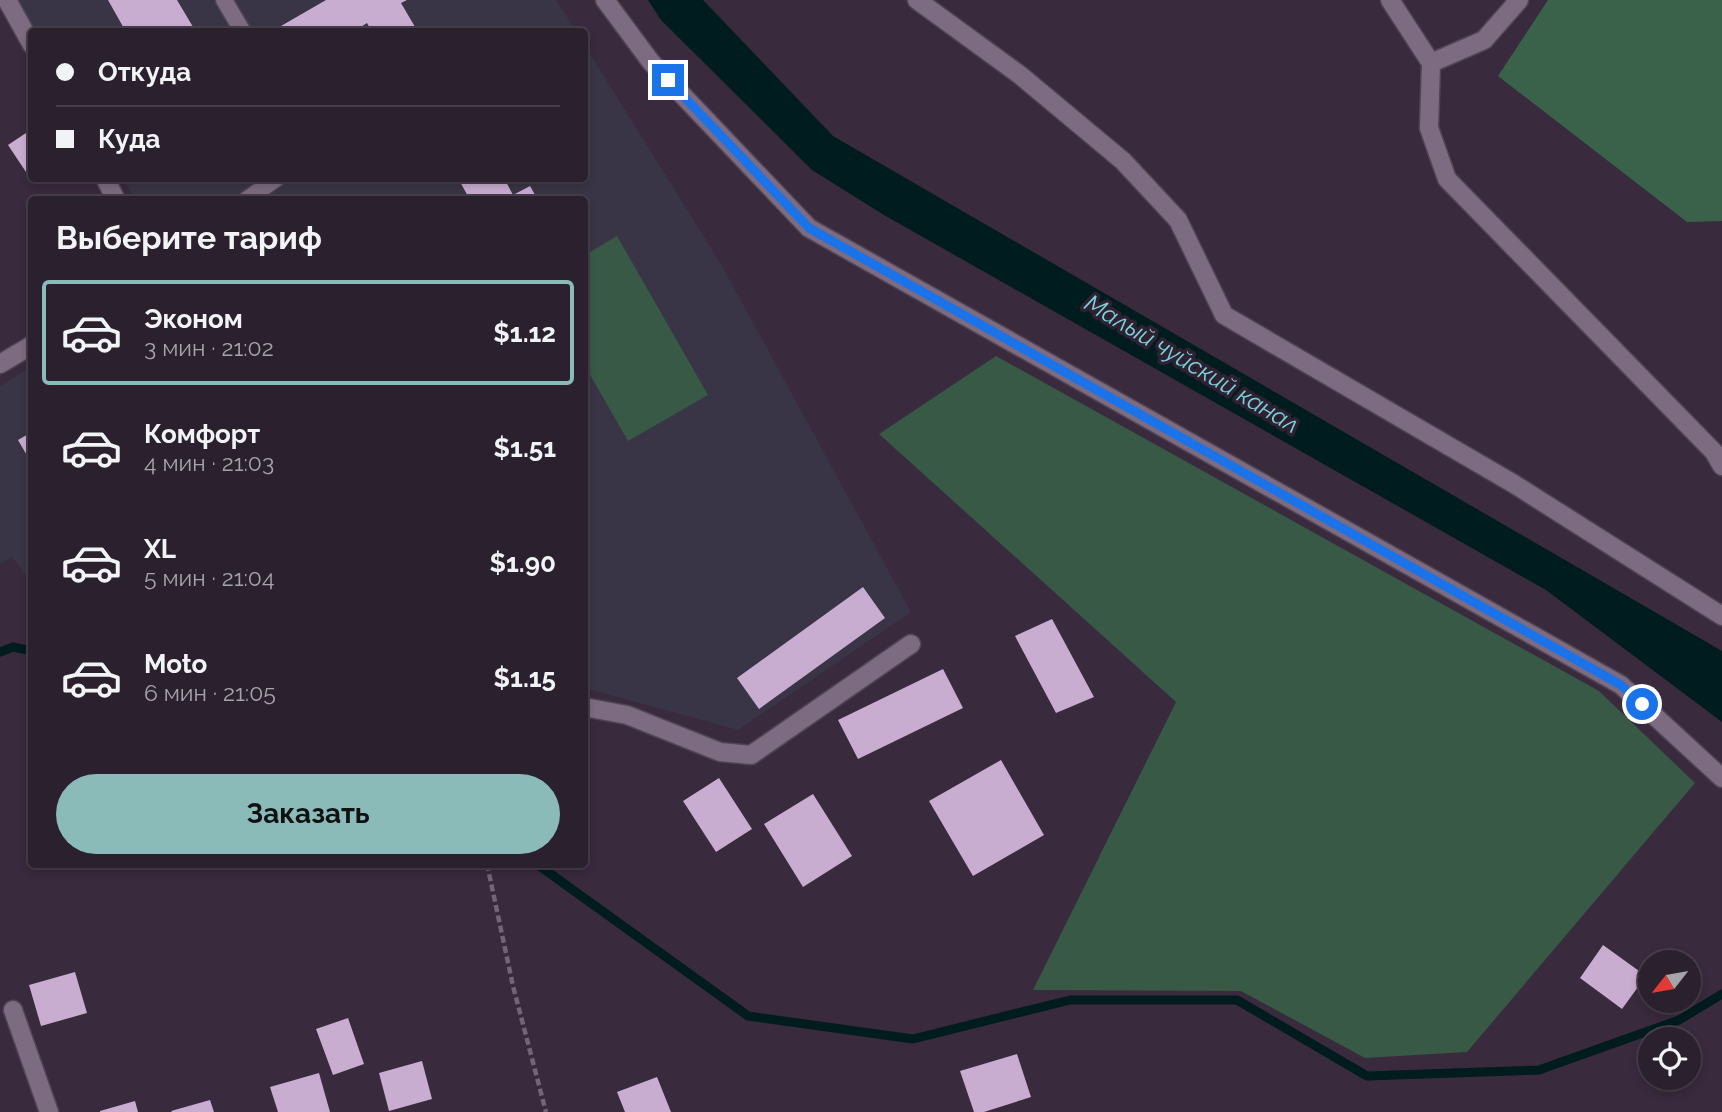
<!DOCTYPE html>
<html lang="ru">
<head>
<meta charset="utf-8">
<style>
  body { margin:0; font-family:Raleway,sans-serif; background:#332836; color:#f1f3f6; height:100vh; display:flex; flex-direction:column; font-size:26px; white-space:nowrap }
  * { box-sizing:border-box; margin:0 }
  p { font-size:23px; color:#a6a3aa }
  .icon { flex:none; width:38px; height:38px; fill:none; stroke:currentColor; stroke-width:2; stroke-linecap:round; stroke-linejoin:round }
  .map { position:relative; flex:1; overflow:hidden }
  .details { position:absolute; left:28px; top:196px; width:560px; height:672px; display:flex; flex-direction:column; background:#2b202e; border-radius:7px; box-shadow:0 4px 10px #0003,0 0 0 2px #473e4a }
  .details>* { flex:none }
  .banner { position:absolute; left:28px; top:28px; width:560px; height:154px; border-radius:7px; box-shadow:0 4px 10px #0003,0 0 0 2px #473e4a; display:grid; align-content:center; height:154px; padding:0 28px; background:#2b202e }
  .needle { width:46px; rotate:239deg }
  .controls { position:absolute; left:1638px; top:950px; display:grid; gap:14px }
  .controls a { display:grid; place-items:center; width:63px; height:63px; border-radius:50%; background:#2b202e; box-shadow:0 4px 10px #0003,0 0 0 2px #473e4a; font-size:35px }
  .end { position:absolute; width:32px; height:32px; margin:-16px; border:9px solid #1a73e8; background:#fff; box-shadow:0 0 0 4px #fff }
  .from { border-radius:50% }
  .banner b { display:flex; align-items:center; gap:24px; height:66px; font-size:26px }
  .banner b+b { border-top:2px solid #473e4a }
  .banner i { width:18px; height:18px; background:#f1f3f6 }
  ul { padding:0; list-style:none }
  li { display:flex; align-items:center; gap:21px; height:105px; margin:0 14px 10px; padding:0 14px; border:4px solid transparent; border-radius:7px }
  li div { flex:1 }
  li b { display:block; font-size:26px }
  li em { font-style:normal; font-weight:700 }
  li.selected { border-color:#8bbbb9 }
  li>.icon { width:63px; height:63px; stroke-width:1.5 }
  h2 { padding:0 28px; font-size:32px; line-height:84px }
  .button { display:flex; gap:14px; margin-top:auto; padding:14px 28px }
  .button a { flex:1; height:80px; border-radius:42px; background:#8bbbb9; color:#111; font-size:28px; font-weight:700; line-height:80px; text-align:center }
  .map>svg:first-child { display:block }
  .education { fill:#3a3546 }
  .green { fill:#375945 }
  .forest { fill:#3a624b }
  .water { fill:#001c1e }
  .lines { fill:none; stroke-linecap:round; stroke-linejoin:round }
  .stream { stroke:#001c1e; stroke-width:9 }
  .building { fill:#c9add1 }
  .lane-casing { stroke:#514554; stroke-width:19 }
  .street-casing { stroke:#514554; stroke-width:21 }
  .path { stroke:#726575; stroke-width:4.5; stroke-dasharray:7 3.5; stroke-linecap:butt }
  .lane { stroke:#7d6c81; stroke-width:16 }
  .street { stroke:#7d6c81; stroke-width:18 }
  .route { stroke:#1a73e8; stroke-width:9 }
  .labels { text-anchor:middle; stroke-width:7; stroke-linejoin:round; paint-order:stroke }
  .water-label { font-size:24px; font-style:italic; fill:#77d4da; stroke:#2f2132 }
</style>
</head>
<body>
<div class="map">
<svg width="1722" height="1112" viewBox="0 0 1722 1112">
  <rect width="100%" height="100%" fill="#392a3d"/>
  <path class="education" d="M 17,0 L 556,0 L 576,31 L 36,31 Z
    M 585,46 L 721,264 L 911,612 L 738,730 L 585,688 L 584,200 L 135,200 L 123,179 L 584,178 Z
    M 31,367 L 31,582 L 12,557 L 0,564 L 0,386 Z"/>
  <path class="green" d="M 617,236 L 708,395 L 628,441 L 585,366 L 585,255 Z
    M 996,356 L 1599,691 L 1695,783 L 1467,1052 L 1365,1058 L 1241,991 L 1033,990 L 1176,702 L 879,434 Z"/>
  <path class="forest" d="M 1548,0 L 1722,0 L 1722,221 L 1687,222 L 1498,76 Z"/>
  <path class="water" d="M 648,0 L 703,0 L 833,136 L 1722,651 L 1722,722 L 1546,590 L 884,215 L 812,170 L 661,20 Z"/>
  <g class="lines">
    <path class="stream" d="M 0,652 L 13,647 L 32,651
      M 532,864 L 541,867 L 748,1016 L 913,1039 L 1070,1000 L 1237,1000 L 1367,1076 L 1539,1070 L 1679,1020 L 1722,994"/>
  </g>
  <path class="building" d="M 108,0 L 177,0 L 196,32 L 126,32 Z
    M 326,0 L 407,0 L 401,3 L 418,32 L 372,32 L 367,23 L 353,32 L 284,32 L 281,26 Z
    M 32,129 L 32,181 L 8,145 Z
    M 458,178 L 504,178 L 513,195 L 530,186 L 538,200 L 470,200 Z
    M 32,432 L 32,464 L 18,440 Z
    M 863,587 L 885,618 L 759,709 L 737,678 Z
    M 1052,619 L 1094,697 L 1056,713 L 1015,636 Z
    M 943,669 L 963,708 L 858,759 L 838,720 Z
    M 1001,760 L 1044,835 L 973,876 L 929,801 Z
    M 719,778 L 752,829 L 716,852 L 683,801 Z
    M 813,794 L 852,856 L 803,887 L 764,824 Z
    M 1603,945 L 1646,976 L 1622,1009 L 1580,978 Z
    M 75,972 L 87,1013 L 41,1026 L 29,985 Z
    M 348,1018 L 364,1064 L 333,1075 L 316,1029 Z
    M 1017,1054 L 1031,1097 L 984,1112 L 974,1112 L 960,1071 Z
    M 422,1061 L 432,1099 L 389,1111 L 379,1073 Z
    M 319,1073 L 330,1112 L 278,1112 L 270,1087 Z
    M 657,1077 L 671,1112 L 625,1112 L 617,1092 Z
    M 210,1100 L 214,1112 L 172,1112 L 171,1111 Z
    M 135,1101 L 138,1112 L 100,1112 L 100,1111 Z"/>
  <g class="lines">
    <g class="lane-casing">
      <path id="lane" d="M 224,0 L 243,32
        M 246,200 L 277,178"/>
    </g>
    <g class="street-casing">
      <path id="street" d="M 7,0 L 32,45
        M 605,0 L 651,62 L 809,228 L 1621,685 L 1722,778
        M 917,0 L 1020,75 L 1123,161 L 1178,220 L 1224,315 L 1514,484 L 1722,616
        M 1390,0 L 1431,63
        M 1519,0 L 1484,40 L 1431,63 L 1429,128 L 1447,179 L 1714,452 L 1722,466
        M 105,178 L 116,200
        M 0,364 L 32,345
        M 584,707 L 627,715 L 720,752 L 751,755 L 911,644
        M 13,1010 L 49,1112"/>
    </g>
    <path class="path" d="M 487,864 L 513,986 L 546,1112"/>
    <use href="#lane" class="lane"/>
    <use href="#street" class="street"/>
  </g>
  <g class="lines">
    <path class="route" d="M 668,80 L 809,228 L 1621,685 L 1642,704"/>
  </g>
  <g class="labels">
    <g class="water-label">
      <text transform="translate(1192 364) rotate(31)" y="8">Малый чуйский канал</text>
    </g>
  </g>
</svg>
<div class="controls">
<a><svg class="needle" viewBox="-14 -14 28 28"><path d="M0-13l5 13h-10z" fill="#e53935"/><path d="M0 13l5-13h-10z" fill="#a6a3aa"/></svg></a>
<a><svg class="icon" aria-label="locate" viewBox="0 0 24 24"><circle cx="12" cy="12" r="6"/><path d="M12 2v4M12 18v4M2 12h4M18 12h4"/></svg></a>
</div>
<i class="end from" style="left:1642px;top:704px"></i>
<i class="end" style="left:668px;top:80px"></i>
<div class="banner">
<b><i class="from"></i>Откуда</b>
<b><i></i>Куда</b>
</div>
<section class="details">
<h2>Выберите тариф</h2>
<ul>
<li class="selected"><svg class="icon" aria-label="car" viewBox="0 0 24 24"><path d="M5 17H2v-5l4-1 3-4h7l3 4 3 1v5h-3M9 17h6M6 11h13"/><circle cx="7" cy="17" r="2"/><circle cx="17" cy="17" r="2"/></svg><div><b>Эконом</b><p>3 мин · 21:02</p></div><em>$1.12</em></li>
<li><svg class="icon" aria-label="car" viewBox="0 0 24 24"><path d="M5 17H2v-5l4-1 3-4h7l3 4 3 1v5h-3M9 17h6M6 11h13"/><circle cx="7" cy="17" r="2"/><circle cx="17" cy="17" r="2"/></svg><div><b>Комфорт</b><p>4 мин · 21:03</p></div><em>$1.51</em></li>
<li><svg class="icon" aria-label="car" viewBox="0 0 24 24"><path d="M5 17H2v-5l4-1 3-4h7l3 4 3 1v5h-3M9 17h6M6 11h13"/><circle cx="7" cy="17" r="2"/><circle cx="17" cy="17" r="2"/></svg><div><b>XL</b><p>5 мин · 21:04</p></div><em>$1.90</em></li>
<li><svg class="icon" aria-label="car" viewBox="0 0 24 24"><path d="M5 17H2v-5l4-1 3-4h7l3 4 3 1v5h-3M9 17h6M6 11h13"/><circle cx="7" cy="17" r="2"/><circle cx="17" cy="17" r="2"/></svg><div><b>Moto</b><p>6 мин · 21:05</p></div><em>$1.15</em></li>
</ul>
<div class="button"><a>Заказать</a></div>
</section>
</div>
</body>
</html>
